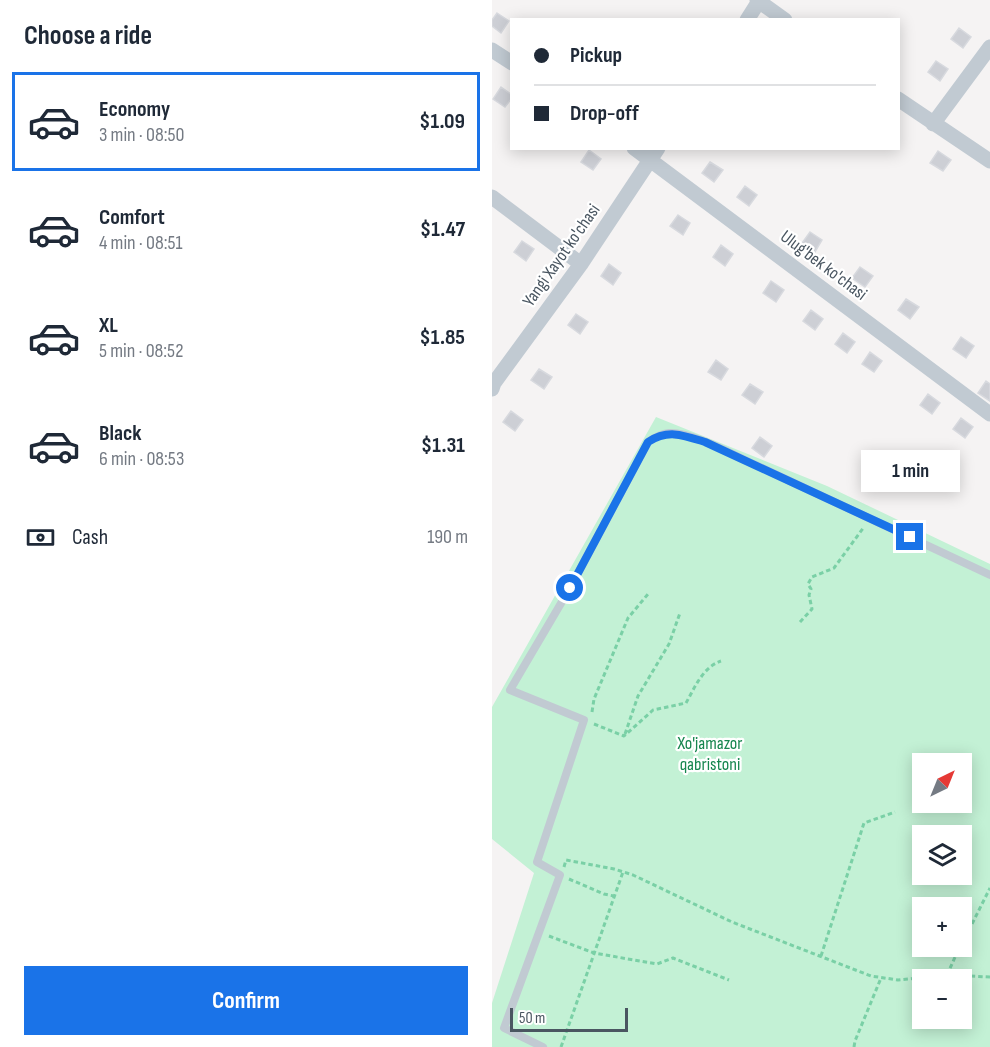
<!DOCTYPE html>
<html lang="en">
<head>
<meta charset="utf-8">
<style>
  body { margin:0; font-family:"Sofia Sans Condensed",sans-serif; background:#f2f2f3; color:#1f2937; height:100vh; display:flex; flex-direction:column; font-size:22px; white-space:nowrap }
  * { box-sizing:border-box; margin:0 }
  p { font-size:20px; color:#747a83 }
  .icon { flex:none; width:33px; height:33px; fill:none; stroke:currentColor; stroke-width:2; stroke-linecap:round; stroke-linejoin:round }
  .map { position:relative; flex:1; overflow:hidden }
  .sheet { display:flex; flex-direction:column; background:#fff; width:492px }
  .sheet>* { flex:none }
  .guide { position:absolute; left:18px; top:18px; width:390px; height:132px; border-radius:0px; box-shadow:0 3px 15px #0003; display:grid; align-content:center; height:132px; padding:0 24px; background:#fff }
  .needle { width:39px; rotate:43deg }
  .fabs { position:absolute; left:420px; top:753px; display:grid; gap:12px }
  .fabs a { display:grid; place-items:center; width:60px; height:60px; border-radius:0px; background:#fff; box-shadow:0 3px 15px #0003; font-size:30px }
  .scale { position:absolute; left:18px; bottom:15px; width:118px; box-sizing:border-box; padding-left:6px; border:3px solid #4a5661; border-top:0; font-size:16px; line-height:21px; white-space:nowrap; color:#4a5661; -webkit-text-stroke:4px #fff; paint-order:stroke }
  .end { position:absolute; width:27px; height:27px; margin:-14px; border:8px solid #1a73e8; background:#fff; box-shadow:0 0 0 3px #fff }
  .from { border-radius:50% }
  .bubble { position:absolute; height:42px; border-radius:0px; background:#fff; box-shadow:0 3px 15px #0003; font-size:20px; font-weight:700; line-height:42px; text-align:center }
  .guide b { display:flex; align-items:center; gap:21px; height:57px; font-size:22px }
  .guide b+b { border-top:2px solid #e0e1e3 }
  .guide i { width:15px; height:15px; background:#1f2937 }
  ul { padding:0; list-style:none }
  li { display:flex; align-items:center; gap:18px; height:99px; margin:0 12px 9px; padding:0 12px; border:3px solid transparent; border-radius:0px }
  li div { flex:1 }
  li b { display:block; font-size:22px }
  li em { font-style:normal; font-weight:700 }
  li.selected { border-color:#1a73e8 }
  li>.icon { width:54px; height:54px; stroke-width:1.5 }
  h2 { padding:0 24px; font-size:27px; line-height:72px }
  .pay { display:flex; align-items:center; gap:15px; height:66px; padding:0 24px; font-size:22px }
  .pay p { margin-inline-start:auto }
  .action { display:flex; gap:12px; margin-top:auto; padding:12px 24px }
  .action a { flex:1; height:69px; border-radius:0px; background:#1a73e8; color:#fff; font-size:24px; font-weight:700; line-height:69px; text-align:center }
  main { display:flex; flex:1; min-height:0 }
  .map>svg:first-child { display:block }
  .green { fill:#c3f1d5; fill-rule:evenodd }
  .building { fill:#cdcfd5; stroke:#d7d9de; stroke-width:1.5 }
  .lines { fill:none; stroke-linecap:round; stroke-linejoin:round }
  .path { stroke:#7ad0a6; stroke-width:3; stroke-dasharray:4.5 3; stroke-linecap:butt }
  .service { stroke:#c1cad2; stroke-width:8 }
  .minor { stroke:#c1cad2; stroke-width:15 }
  .route { stroke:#1a73e8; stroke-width:8 }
  .labels { text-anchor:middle; stroke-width:4.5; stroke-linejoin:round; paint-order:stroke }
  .street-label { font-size:18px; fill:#4a5661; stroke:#fff }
  .park-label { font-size:18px; fill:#17864f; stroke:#fff }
</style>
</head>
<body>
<main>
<section class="sheet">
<h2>Choose a ride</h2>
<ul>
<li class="selected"><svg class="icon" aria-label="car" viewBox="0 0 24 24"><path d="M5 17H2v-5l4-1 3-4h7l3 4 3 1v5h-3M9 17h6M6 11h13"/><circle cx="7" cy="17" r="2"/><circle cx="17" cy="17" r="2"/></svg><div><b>Economy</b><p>3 min · 08:50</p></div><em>$1.09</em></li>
<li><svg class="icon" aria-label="car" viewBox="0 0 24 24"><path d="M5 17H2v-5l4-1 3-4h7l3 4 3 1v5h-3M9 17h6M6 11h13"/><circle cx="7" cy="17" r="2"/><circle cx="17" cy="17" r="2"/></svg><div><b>Comfort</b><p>4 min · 08:51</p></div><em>$1.47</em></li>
<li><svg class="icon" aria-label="car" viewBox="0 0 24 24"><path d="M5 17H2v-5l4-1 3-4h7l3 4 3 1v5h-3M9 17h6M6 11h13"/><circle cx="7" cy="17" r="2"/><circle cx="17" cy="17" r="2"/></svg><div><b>XL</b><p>5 min · 08:52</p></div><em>$1.85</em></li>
<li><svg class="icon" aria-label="car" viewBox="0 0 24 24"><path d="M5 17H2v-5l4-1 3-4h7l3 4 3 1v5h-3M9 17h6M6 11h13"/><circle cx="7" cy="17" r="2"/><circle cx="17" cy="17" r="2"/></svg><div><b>Black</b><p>6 min · 08:53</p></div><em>$1.31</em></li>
</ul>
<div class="pay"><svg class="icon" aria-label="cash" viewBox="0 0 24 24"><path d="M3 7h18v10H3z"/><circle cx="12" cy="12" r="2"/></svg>Cash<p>190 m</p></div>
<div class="action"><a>Confirm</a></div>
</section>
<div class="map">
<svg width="498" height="1047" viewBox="0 0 498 1047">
  <rect width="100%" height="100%" fill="#f5f3f3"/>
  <path class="green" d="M 164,417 L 335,486 L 498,564 L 498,1047 L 0,1047 L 0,1003 L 42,873 L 0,839 L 0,707 ZM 430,764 L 470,764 L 470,802 L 430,802 ZM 430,836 L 470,836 L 470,874 L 430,874 ZM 430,908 L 470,908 L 470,946 L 430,946 ZM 430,980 L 470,980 L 470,1018 L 430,1018 Z"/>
  <path class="building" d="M 5,13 L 17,21 L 9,33 L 0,26 L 0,20 Z
    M 467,28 L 479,37 L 471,48 L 459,39 Z
    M 444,61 L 456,69 L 448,81 L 436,72 Z
    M 9,87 L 20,95 L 20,98 L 13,107 L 1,99 Z
    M 97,150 L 109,159 L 101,170 L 89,162 Z
    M 446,151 L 459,160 L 451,171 L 438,163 Z
    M 218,162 L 231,170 L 222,182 L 210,173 Z
    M 253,186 L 265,195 L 257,206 L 245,197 Z
    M 186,215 L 198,223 L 191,235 L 178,226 Z
    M 318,232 L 330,240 L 323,252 L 310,243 Z
    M 30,241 L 42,249 L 34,261 L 22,252 Z
    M 229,245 L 241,254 L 233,266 L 221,257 Z
    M 117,264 L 129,273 L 121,285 L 109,276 Z
    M 368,267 L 381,276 L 373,287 L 360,278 Z
    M 279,281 L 292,290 L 284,302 L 271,293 Z
    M 414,299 L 427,307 L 418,319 L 406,310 Z
    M 319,310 L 331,319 L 323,330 L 311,321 Z
    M 84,314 L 96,322 L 88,334 L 76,325 Z
    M 351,333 L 363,342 L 355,353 L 343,344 Z
    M 469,337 L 482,346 L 474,358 L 461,349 Z
    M 378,352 L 390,361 L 382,372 L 370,364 Z
    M 224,360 L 236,369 L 229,380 L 216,372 Z
    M 47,369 L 60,377 L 52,389 L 39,380 Z
    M 494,381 L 498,384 L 498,401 L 486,393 Z
    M 258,384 L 271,392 L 263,404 L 250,395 Z
    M 436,394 L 448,403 L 440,414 L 428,405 Z
    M 19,411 L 31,420 L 23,431 L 11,422 Z
    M 469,418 L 481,427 L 473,438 L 461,429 Z
    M 268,437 L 280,446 L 272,457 L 260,448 Z"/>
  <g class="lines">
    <path class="path" d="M 308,622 L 320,609 L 317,595 L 319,589 L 316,584 L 320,577 L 342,568 L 372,527
      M 100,712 L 102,699 L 136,618 L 156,594
      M 102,724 L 132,736 L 161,710 L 194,703 C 203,687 211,667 229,661
      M 133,734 L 146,696 L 177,644 L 188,613
      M 72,867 L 74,860 L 122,869 L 141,875 L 240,922 L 379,976 L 406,980 L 455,975 L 498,977
      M 77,879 L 112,894 L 122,896
      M 57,936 L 102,953 L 165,964 L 181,958 L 237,980
      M 470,944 L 498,888
      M 329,956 L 372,823 L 403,812
      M 455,975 L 468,946
      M 69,1047 L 131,872
      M 362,1047 L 363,1041 L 389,978"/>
    <path class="service" d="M 51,1047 L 12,1028 L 68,875 L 45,862 L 92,720 L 18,690 L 78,588 L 156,442 C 162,438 169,434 177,433 C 202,432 243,456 266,466 C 344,502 421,539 498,575"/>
    <path class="minor" d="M 265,0 L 293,20
      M 255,20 L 267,1
      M 0,50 L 20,63
      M 406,99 L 498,161
      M 441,124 L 498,47
      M 142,148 L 498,414
      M 0,197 L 89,264
      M 0,389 L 2,383 L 89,264 L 166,148"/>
  </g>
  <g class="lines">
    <path class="route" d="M 78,588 L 156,442 C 176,429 191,435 213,442 L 418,537"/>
  </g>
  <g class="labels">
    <g class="street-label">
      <text transform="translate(69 255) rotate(-55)" y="6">Yangi Xayot ko'chasi</text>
      <text transform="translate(332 265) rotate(37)" y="6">Ulug'bek ko'chasi</text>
    </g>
    <g class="park-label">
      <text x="218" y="749">Xo'jamazor<tspan x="218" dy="21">qabristoni</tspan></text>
    </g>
  </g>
</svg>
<div class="fabs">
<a><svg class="needle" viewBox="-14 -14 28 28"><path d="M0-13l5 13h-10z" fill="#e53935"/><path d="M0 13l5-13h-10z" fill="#747a83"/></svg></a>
<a><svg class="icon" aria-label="layers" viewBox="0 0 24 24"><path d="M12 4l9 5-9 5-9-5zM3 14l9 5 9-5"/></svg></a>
<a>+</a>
<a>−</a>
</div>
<div class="scale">50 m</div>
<i class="end from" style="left:78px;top:588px"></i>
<i class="end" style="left:418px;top:537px"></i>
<div class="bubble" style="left:369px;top:450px;width:99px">1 min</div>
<div class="guide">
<b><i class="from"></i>Pickup</b>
<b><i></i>Drop-off</b>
</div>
</div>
</main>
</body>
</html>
